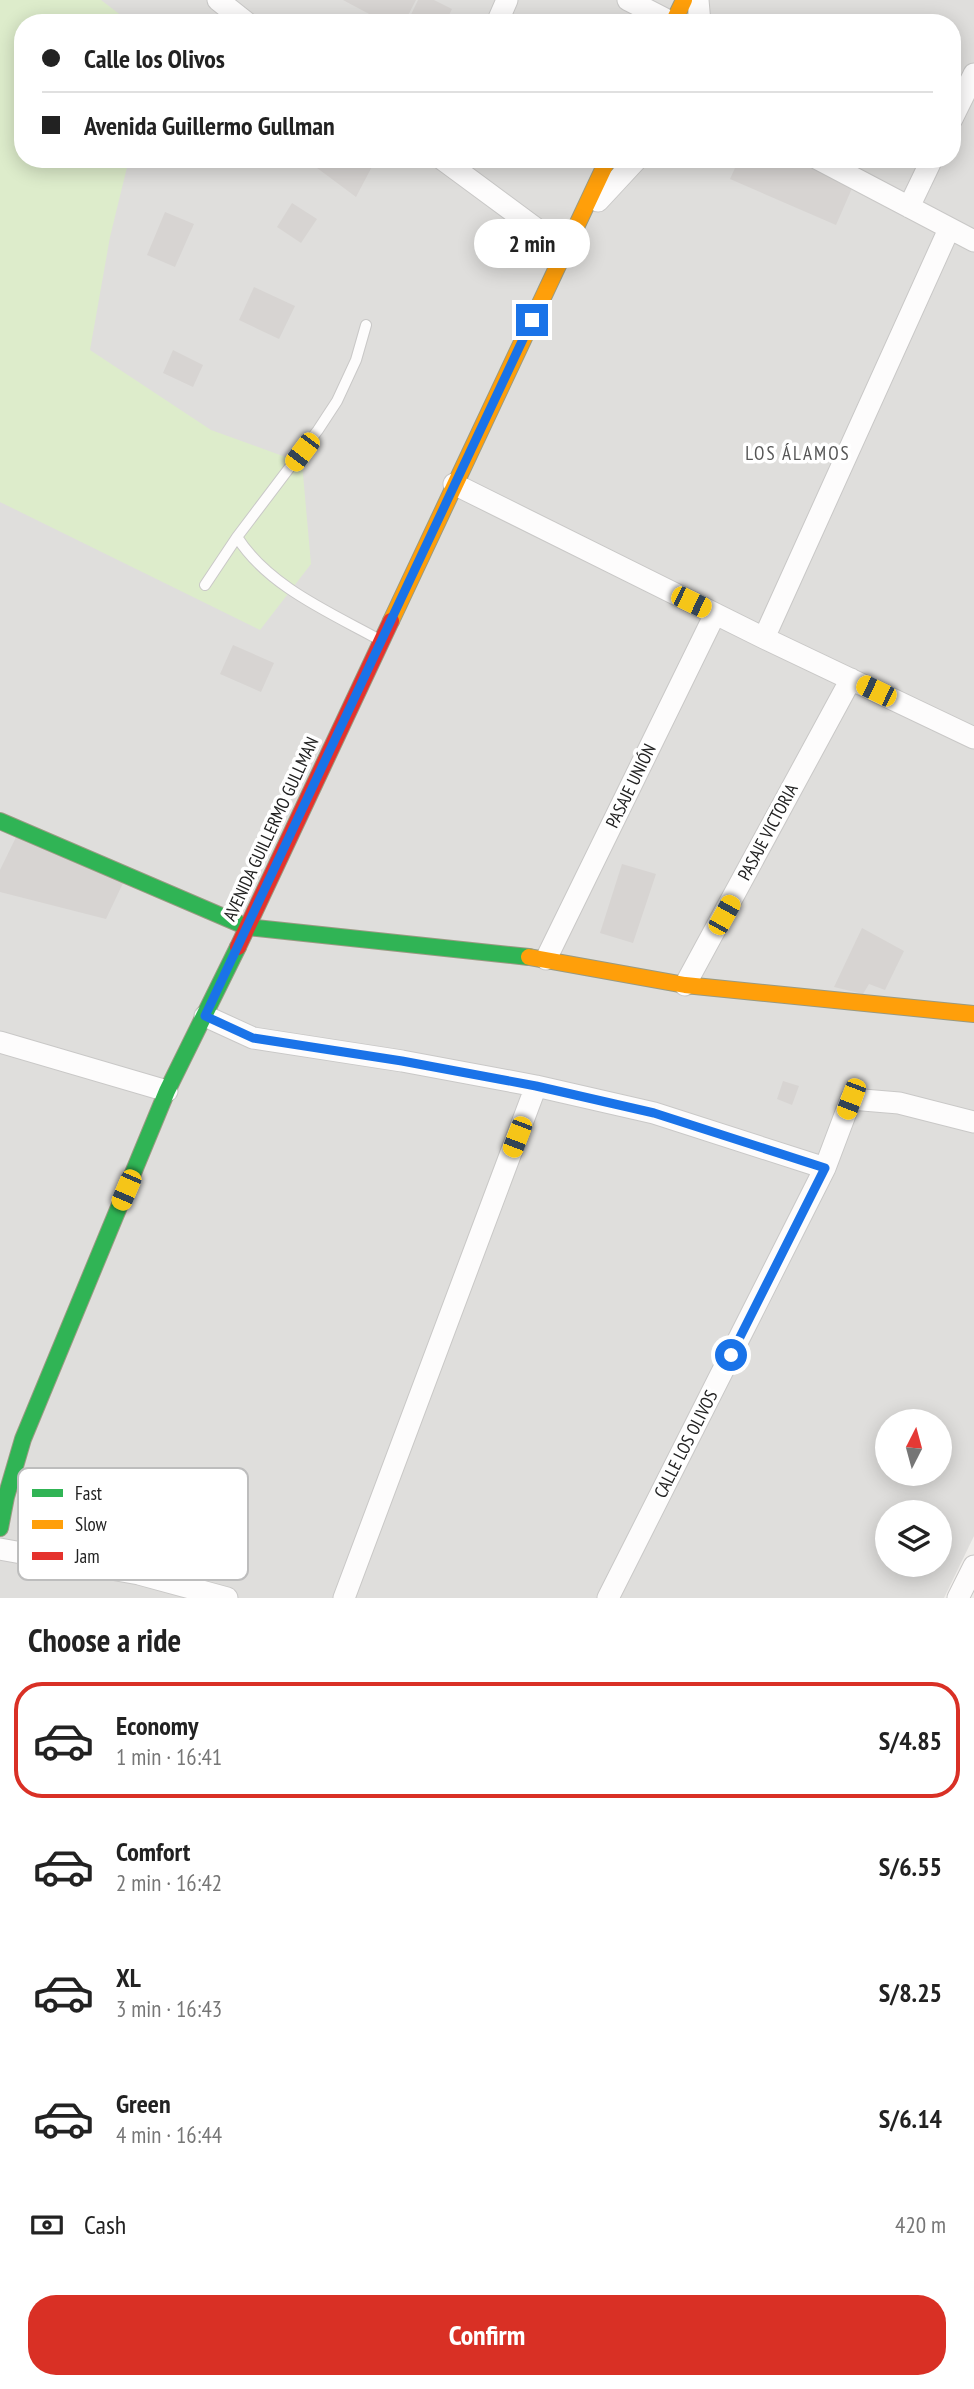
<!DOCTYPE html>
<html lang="en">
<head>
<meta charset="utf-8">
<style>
  body { margin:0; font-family:"PT Sans Narrow",sans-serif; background:#f2f2f2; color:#222; height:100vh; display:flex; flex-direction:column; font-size:26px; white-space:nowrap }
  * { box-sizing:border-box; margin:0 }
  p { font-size:23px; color:#767676 }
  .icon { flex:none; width:38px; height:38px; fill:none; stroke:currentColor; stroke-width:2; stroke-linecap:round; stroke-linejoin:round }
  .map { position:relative; height:1598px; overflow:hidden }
  .side { display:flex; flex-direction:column; background:#fff; flex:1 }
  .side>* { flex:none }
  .hud { position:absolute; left:14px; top:14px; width:947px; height:154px; border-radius:28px; box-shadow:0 4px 18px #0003; display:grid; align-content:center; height:154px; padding:0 28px; background:#fff }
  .needle { width:46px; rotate:6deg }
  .buttons { position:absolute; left:875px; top:1409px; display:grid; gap:14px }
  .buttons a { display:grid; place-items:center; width:77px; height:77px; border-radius:50%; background:#fff; box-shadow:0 4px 18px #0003; font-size:35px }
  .end { position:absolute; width:32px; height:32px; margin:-16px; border:9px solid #1a73e8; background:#fff; box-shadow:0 0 0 4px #fff }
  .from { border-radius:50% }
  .bubble { position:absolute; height:49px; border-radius:24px; background:#fff; box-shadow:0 4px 18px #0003; font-size:23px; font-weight:800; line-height:49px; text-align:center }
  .car { position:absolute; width:21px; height:42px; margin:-21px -10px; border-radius:9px; box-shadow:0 0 5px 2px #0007; background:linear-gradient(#f5c518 24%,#345 0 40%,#f5c518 0 76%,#345 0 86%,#f5c518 0) }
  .hud b { display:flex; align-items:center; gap:24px; height:66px; font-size:26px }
  .hud b+b { border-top:2px solid #e0e0e0 }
  .hud i { width:18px; height:18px; background:#222 }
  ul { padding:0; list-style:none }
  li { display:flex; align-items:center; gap:21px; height:116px; margin:0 14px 10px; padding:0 14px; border:4px solid transparent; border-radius:28px }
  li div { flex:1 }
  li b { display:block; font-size:26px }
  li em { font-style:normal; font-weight:800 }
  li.selected { border-color:#d93025 }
  li>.icon { width:63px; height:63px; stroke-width:1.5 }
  h2 { padding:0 28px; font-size:32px; line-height:84px }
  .pay { display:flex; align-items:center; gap:18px; height:77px; padding:0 28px; font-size:26px }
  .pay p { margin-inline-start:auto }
  .button { display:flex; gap:14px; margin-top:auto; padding:14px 28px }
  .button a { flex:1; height:80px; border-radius:28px; background:#d93025; color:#fff; font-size:28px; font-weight:800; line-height:80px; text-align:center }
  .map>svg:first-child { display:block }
  .residential { fill:#dfdedc; fill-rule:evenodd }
  .grass { fill:#ddeccb }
  .building { fill:#d7d4d2 }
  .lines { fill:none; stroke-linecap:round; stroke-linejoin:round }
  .lane-casing { stroke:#c9c8c7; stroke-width:12 }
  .street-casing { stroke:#c9c8c7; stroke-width:23 }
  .fast-casing { stroke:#999a82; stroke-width:18 }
  .slow-casing { stroke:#999a82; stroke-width:18 }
  .jam-casing { stroke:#999a82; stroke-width:18 }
  .lane { stroke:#fdfcfc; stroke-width:10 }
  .street { stroke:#fdfcfc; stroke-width:21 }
  .fast { stroke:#30b455; stroke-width:16 }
  .slow { stroke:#ff9f0a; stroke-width:16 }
  .jam { stroke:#e5322d; stroke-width:16 }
  .route { stroke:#1a73e8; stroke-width:9 }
  .labels { text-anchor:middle; stroke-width:7; stroke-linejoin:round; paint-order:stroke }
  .street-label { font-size:18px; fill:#222; stroke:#fff }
  .neighbourhood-label { font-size:19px; letter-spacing:2px; fill:#555; stroke:#fff }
  .key { fill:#fff; stroke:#bdbdbd; stroke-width:2 }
  .key-label { font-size:19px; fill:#222 }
</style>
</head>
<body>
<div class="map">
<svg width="974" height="1598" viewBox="0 0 974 1598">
  <rect width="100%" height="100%" fill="#f0eeeb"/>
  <path class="residential" d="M 0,0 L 974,0 L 974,1536 L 944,1598 L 0,1598 ZM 23,23 L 952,23 L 952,159 L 23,159 ZM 887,1421 L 940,1421 L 940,1474 L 887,1474 ZM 887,1512 L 940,1512 L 940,1564 L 887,1564 Z"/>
  <path class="grass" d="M 0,0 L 101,0 L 131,23 L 23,23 L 23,159 L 129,159 L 110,237 L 90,350 L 211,430 L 302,463 L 311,564 L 260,630 L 0,502 Z"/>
  <path class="building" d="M 343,0 L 416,0 L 404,23 L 386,23 Z
    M 418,0 L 434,0 L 452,9 L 445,23 L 407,23 Z
    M 305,159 L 376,159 L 356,197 Z
    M 739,159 L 792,159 L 853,186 L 836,225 L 730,179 Z
    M 292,203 L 317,219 L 301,243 L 277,227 Z
    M 165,212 L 194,224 L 175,267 L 147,255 Z
    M 254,287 L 295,306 L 279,339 L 239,320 Z
    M 173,350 L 203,365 L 193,387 L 163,373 Z
    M 233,645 L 274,663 L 261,692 L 220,674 Z
    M 18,833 L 124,881 L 106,919 L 0,892 L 0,870 Z
    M 622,864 L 656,874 L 633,943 L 600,933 Z
    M 862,928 L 904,951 L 885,990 L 869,984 L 863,994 L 834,987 Z
    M 783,1081 L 799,1086 L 792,1105 L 777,1099 Z"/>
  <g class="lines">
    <g class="lane-casing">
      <path id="lane" d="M 237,537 C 268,586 329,612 378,639
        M 205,585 L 237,537 L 318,430 L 337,401 L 356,360 L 366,325"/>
    </g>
    <g class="street-casing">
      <path id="street" d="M 218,0 L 247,23
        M 628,0 L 673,23
        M 698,0 L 700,23
        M 497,23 L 507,0
        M 952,119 L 974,74
        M 442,159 L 565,250
        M 818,159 L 974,241
        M 598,201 L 637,159
        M 909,207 L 932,159
        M 454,484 L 764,638 L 974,738
        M 764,638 L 949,229
        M 546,959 L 715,614
        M 685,985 L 851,679
        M 205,1016 L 253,1038 L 402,1061 L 536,1086 L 654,1113 L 825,1168
        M 0,1042 L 167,1091
        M 0,1549 L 139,1574 L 227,1598
        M 344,1598 L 536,1086
        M 608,1598 L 825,1168 L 851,1099 L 899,1103 L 974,1122
        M 958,1598 L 974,1566"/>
    </g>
    <g class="fast-casing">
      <path id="fast" d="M 0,821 L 247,927 L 529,957
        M 0,1528 L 6,1497 L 23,1439 L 167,1091 L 238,947"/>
    </g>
    <g class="slow-casing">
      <path id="slow" d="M 673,23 L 684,0
        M 391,621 L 608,159
        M 529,957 L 685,985 L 974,1014"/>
    </g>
    <g class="jam-casing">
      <path id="jam" d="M 238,947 L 391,621"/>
    </g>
    <use href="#lane" class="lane"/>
    <use href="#street" class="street"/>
    <use href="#fast" class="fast"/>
    <use href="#slow" class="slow"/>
    <use href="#jam" class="jam"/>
  </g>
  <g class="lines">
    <path class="route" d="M 532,320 L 205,1016 L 253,1038 L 402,1061 L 536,1086 L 654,1113 L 825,1168 L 731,1355"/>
  </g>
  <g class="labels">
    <g class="street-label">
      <text transform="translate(631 786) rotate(-64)" y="6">PASAJE UNIÓN</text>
      <text transform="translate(271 829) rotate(-65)" y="6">AVENIDA GUILLERMO GULLMAN</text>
      <text transform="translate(768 832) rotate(-62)" y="6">PASAJE VICTORIA</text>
      <text transform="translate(686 1444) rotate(-63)" y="6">CALLE LOS OLIVOS</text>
    </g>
    <g class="neighbourhood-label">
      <text x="798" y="460">LOS ÁLAMOS</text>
    </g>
  </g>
  <rect x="18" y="1468" width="230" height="112" rx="10" class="key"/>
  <rect x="32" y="1489" width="31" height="8" fill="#30b455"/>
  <rect x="32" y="1520" width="31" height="9" fill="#ff9f0a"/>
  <rect x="32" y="1552" width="31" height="8" fill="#e5322d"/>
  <g class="key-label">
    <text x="75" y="1500">Fast</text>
    <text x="75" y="1531">Slow</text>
    <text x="75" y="1563">Jam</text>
  </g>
</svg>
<div class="buttons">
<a><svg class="needle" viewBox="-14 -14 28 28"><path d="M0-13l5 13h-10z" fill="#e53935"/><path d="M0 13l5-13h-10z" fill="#767676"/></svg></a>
<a><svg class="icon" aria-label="layers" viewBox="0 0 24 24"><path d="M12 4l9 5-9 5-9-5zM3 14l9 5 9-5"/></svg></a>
</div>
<i class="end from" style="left:731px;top:1355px"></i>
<i class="end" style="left:532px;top:320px"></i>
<div class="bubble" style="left:474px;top:219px;width:116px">2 min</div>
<i class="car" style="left:302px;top:452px;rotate:217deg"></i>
<i class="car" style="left:691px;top:602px;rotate:116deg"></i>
<i class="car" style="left:876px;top:691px;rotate:296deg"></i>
<i class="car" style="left:724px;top:915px;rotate:29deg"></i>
<i class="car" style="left:851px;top:1099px;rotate:201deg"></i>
<i class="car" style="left:517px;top:1137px;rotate:201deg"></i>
<i class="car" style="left:126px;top:1190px;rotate:203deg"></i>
<div class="hud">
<b><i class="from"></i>Calle los Olivos</b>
<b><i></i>Avenida Guillermo Gullman</b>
</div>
</div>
<section class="side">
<h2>Choose a ride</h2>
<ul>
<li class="selected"><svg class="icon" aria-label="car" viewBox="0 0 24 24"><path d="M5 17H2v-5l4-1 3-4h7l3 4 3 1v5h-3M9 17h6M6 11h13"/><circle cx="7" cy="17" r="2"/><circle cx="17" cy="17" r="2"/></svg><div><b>Economy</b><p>1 min · 16:41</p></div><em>S/4.85</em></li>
<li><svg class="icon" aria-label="car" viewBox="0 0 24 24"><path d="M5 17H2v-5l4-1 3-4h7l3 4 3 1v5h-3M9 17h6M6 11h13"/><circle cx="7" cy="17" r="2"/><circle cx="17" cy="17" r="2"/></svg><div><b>Comfort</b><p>2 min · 16:42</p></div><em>S/6.55</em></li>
<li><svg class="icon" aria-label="car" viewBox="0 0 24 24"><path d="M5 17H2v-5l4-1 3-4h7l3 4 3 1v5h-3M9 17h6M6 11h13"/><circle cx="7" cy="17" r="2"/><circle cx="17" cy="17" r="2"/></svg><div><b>XL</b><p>3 min · 16:43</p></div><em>S/8.25</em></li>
<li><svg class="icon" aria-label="car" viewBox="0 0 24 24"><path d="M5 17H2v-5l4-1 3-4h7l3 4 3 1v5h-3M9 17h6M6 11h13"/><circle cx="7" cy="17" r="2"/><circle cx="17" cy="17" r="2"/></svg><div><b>Green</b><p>4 min · 16:44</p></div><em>S/6.14</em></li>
</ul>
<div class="pay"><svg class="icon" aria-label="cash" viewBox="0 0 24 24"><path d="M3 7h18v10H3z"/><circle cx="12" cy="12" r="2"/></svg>Cash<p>420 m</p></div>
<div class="button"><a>Confirm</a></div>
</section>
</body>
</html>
